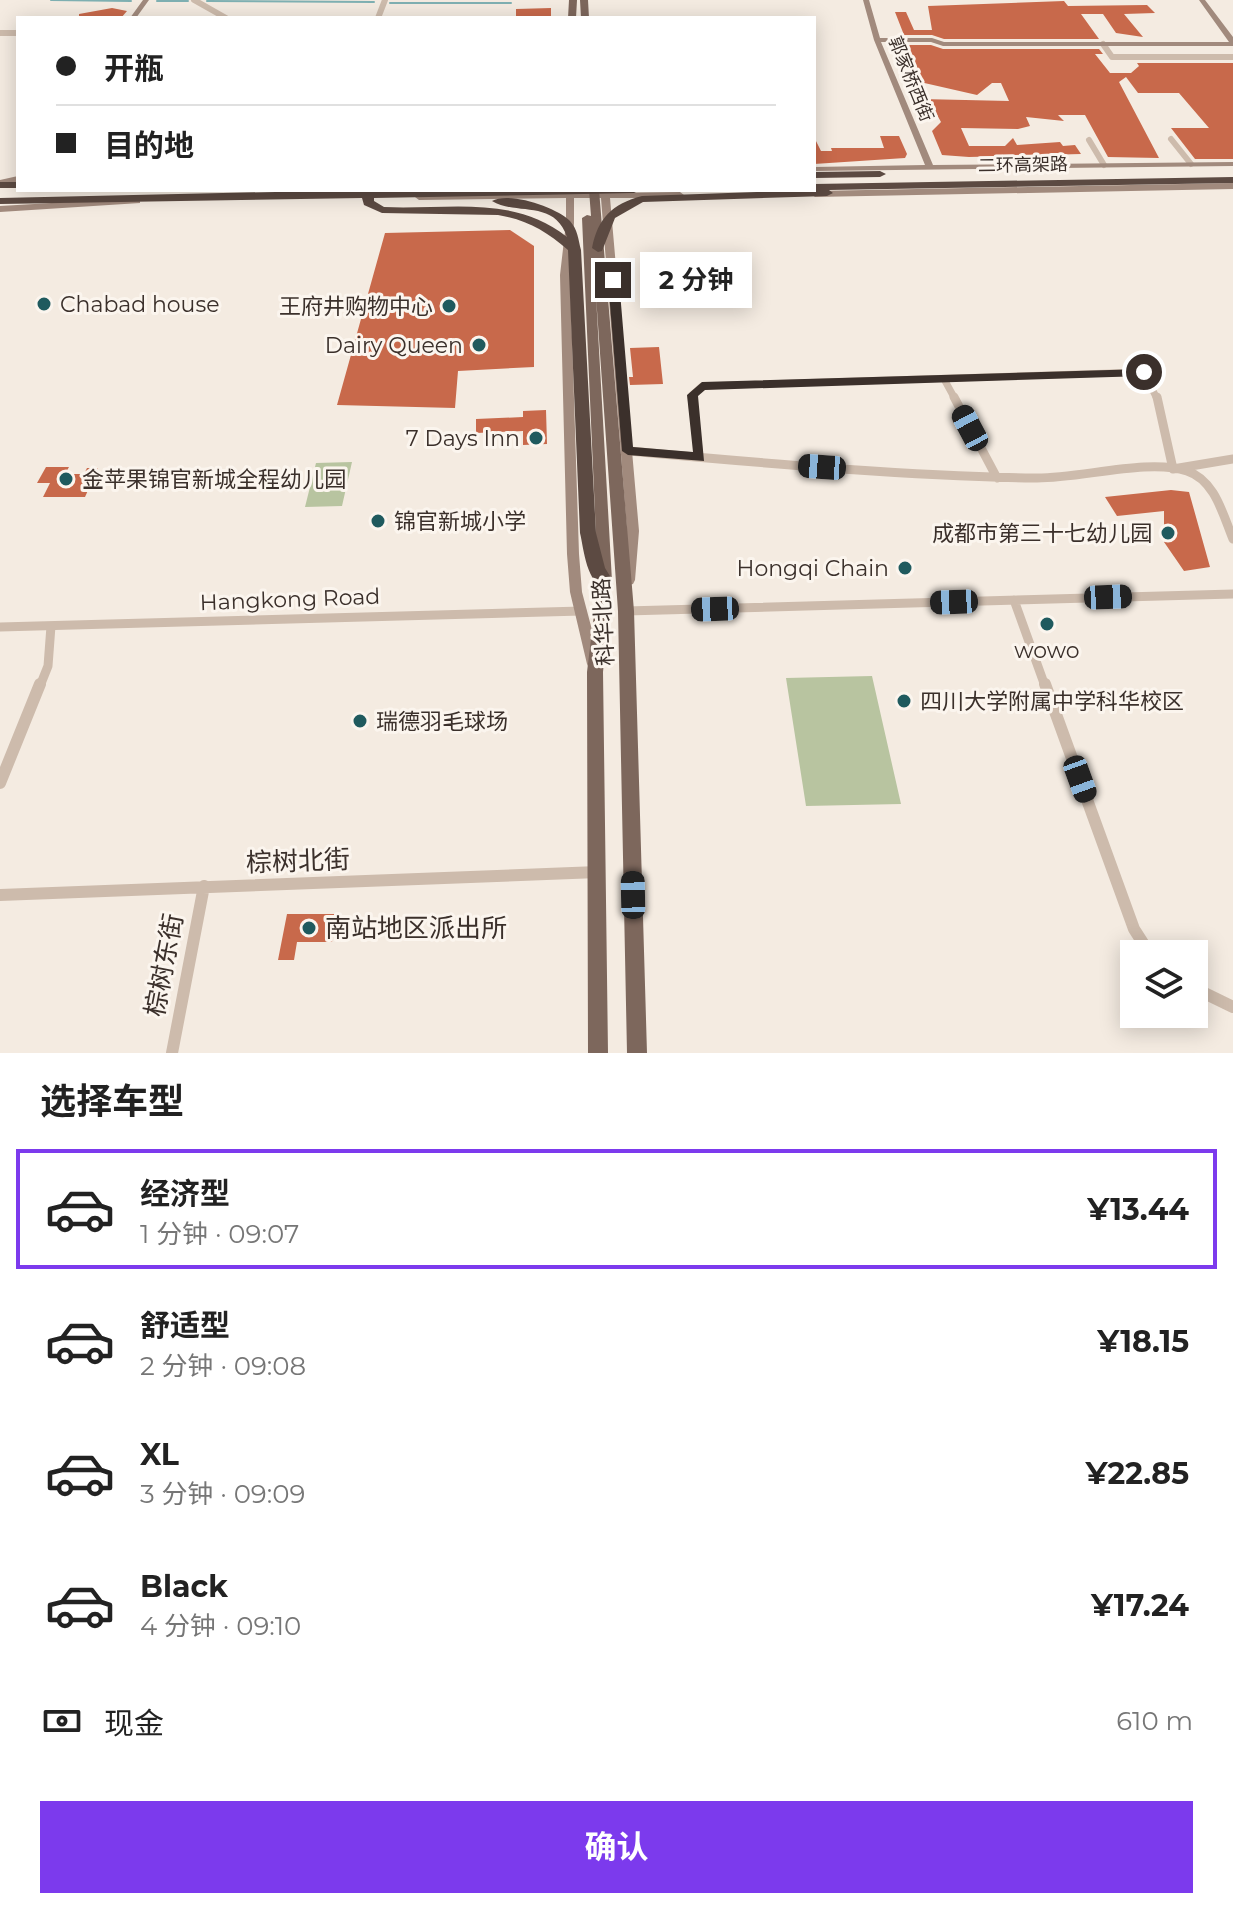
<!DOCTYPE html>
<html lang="zh">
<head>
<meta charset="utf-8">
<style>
  body { margin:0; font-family:Montserrat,"Noto Sans SC",sans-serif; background:#f2f2f2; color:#222; height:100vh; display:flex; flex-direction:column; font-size:30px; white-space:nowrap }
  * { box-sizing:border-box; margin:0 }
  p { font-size:26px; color:#767676 }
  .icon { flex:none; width:44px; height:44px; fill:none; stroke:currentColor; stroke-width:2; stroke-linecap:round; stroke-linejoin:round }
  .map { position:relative; height:1053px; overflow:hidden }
  .drawer { display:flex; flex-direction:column; background:#fff; flex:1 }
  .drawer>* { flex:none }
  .guide { position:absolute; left:16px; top:16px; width:800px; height:176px; border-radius:0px; box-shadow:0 4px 20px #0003; display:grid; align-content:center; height:176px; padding:0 40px; background:#fff }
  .buttons { position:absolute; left:1120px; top:940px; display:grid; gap:16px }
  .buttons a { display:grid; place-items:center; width:88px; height:88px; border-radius:0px; background:#fff; box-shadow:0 4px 20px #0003; font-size:40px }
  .end { position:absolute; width:36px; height:36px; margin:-18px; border:10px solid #3b302b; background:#fff; box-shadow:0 0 0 4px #fff }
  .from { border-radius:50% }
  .bubble { position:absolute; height:56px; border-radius:0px; background:#fff; box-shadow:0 4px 20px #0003; font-size:26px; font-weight:700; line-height:56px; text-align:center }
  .car { position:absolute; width:24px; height:48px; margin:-24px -12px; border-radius:10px; box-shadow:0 0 6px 2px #0007; background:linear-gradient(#222 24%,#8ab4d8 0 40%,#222 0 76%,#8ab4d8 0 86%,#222 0) }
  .guide b { display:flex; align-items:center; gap:28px; height:76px; font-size:30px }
  .guide b+b { border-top:2px solid #e0e0e0 }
  .guide i { width:20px; height:20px; background:#222 }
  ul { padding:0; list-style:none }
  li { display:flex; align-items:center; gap:24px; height:120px; margin:0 16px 12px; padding:0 24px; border:4px solid transparent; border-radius:0px }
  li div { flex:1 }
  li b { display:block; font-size:30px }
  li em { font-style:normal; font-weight:700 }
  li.selected { border-color:#7c3aed }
  li>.icon { width:72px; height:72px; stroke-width:1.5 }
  h2 { padding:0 40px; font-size:36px; line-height:96px }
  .pay { display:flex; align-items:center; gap:20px; height:88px; padding:0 40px; font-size:30px }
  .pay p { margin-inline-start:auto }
  .action { display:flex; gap:16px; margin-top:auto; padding:16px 40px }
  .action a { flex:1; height:92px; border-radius:0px; background:#7c3aed; color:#fff; font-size:32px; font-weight:700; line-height:92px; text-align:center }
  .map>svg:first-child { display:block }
  .green { fill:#b8c4a0 }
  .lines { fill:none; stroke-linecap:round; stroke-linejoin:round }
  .stream { stroke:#7fb0b2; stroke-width:2 }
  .building { fill:#c8694b }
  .street-far3 { stroke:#cdbbac; stroke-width:6 }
  .street-far2 { stroke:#cdbbac; stroke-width:7 }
  .street-far1 { stroke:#cdbbac; stroke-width:9 }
  .street { stroke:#cdbbac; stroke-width:12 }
  .secondary { fill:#a18a7d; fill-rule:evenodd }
  .primary { fill:#7d675c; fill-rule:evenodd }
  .highway { fill:#5c4a42; fill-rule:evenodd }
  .route { fill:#3b302b }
  .poi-dot { fill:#1f5a5e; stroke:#fbf5ee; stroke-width:3 }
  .labels { text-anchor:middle; stroke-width:6; stroke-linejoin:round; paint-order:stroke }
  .far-street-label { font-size:18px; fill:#3b302b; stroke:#fbf5ee }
  .poi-label { font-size:22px; fill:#3b302b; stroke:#fbf5ee; text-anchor:start }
  .street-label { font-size:22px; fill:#3b302b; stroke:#fbf5ee }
  .near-street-label { font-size:26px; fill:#3b302b; stroke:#fbf5ee }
  .near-poi-label { font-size:26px; fill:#3b302b; stroke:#fbf5ee; text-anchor:start }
</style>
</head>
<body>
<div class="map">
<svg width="1233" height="1053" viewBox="0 0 1233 1053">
  <rect width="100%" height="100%" fill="#f4ebe1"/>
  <path class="green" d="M 352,462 L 342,506 L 305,507 L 316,463 Z
    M 872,676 L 901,804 L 806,806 L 786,678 Z"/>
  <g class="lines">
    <path class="stream" d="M 51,0 L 131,1
      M 157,1 L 188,1
      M 207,1 L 374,2
      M 390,3 L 511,3"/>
  </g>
  <path class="building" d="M 1064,1 L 1068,6 L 1147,5 L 1155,13 L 1124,14 L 1143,37 L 1116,33 L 1103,14 L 1081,14 L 1099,39 L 944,39 L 932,35 L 904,35 L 895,12 L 906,12 L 914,30 L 932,30 L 928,6 Z
    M 112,8 L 127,11 L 121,18 L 79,18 L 79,14 Z
    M 551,8 L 551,18 L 516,18 L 516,9 Z
    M 908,45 L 931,45 L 943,49 L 1099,49 L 1103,54 L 1095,54 L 1110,73 L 1131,73 L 1139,66 L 1137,63 L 1233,63 L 1233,159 L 1195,159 L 1171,128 L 1209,128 L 1179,93 L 1138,93 L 1126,77 L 1119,82 L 1159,158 L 1108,157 L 1085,115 L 1058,115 L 1064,121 L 1026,117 L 1030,126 L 1018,129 L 961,128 L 969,146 L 1005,146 L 1013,138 L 1017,145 L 1060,142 L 1063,146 L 1075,145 L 1081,154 L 969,157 L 942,155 L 932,131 L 941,122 L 935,111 L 926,110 L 921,99 L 1009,101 L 1001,83 L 992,83 L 977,95 L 920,82 L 909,59 L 906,46 Z
    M 880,136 L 899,136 L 907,154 L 905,158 L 814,164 L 814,137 L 821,151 L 832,151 L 831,148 L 884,148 Z
    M 510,230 L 534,246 L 534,367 L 458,371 L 455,408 L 337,405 L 385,233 Z
    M 659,347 L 663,384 L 630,385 L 629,377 L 633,377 L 630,348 Z
    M 546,410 L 547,444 L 523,445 L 523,431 L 476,433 L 476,419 L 523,417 L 523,411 Z
    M 46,467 L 69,467 L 65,474 L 84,474 L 87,468 L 98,468 L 85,497 L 43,497 L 50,483 L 37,483 Z
    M 1171,490 L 1189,492 L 1210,567 L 1184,571 L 1164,542 L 1164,511 L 1117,516 L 1105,497 Z
    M 287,914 L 337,914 L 332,942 L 297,942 L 294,960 L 278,960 Z"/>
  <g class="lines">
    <path class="street-far3" d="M 194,0 L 226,18
      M 378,18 L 385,0
      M 0,33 L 18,33
      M 1103,44 L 1112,57 L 1233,57
      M 1171,139 L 1191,164
      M 1089,140 L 1104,165"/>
    <path class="street-far2" d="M 944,379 L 955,399
      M 693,399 L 692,395 L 702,386 L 1144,372 L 1157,399"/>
    <path class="street-far1" d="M 692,397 L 699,457
      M 954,397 L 997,478
      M 1157,397 L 1173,469 L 1233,459
      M 628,451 C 764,463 899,476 1035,478 C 1079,479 1148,458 1187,471 C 1215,480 1223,515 1233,539
      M 1014,600 L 1045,686
      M 626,611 L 1233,594
      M 0,627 L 582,611
      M 40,686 L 48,666 L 51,626"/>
    <path class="street" d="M 1045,684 L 1134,929 L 1150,954
      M 0,783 L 40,684
      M 0,895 L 598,872
      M 1194,988 L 1233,1007
      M 172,1053 L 204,886"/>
    <path class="secondary" d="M 143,0 L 149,0 L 136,18 L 130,18 Z
      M 863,0 L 869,0 L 880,38 L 932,38 L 944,42 L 1229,42 L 1199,0 L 1205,0 L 1233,37 L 1233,46 L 943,46 L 931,42 L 881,42 L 933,165 L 1233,162 L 1233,166 L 814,171 L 814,167 L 925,165 L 874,40 Z
      M 18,176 L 18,182 L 0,186 L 0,180 Z
      M 1233,183 L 1233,189 L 815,197 L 811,194 L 815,191 Z
      M 566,190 L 574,190 L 574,193 L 601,193 L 601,190 L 609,190 L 609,193 L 680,192 L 684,195 L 680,198 L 610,198 L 639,531 L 635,580 L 633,584 L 629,585 L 625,584 L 623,580 L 627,531 L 601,198 L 574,198 L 574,223 L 570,275 L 579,554 L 582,592 L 601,664 L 599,668 L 594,670 L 589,668 L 587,664 L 570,592 L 567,554 L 560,275 L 566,223 L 566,198 L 419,200 L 415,197 L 419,194 L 566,193 Z
      M 137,198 L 140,199 L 140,203 L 0,212 L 0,206 Z"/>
    <path class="primary" d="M 569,0 L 577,0 L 576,18 L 568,18 Z
      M 580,0 L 588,0 L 589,18 L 581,18 Z
      M 589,190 L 599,190 L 634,611 L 647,1053 L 627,1053 L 618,611 L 596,296 L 612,581 L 603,672 L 608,1053 L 588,1053 L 587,672 L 598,581 L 582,218 L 587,215 L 591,216 Z"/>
    <path class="highway" d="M 814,172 L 880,171 L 886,174 L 880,177 L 814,178 Z
      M 1233,177 L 1233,183 L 829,190 L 833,193 L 827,196 L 643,202 L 615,218 L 602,251 L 598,252 L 592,248 C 598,218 612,204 642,196 L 814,190 L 814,184 Z
      M 0,182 L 18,182 L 18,188 L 0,188 Z
      M 362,190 L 640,190 L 634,193 L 374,198 L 374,201 L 384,207 C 448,210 513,194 567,237 C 554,199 517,216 492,201 C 508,191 557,207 570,221 C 578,230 578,239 581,250 L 596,533 L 605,568 L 613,581 L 611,586 C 587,592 584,549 580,533 L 568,250 C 546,231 527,220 498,215 L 382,213 L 364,205 L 362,198 L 0,204 L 0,198 Z"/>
  </g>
  <path class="route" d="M 613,277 L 619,280 L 633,447 L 693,452 L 687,395 L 702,382 L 1144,369 L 1150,372 L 1144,376 L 705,390 L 698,396 L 704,461 L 628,455 L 622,451 L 608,280 Z"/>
  <g class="poi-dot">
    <circle cx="44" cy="304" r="8"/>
    <circle cx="449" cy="306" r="8"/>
    <circle cx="479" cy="345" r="8"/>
    <circle cx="536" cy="438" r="8"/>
    <circle cx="66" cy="479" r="8"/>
    <circle cx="378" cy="521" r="8"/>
    <circle cx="1168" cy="533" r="8"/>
    <circle cx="905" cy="568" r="8"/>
    <circle cx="1047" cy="624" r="8"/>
    <circle cx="904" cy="701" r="8"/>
    <circle cx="360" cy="721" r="8"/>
    <circle cx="309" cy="928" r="8"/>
  </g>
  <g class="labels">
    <g class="far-street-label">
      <text transform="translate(911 79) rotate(68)" y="6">郭家桥西街</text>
      <text transform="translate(1023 165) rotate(-1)" y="6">二环高架路</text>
    </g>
    <g class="poi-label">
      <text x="60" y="312">Chabad house</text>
      <text x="433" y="314" text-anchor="end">王府井购物中心</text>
      <text x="463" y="353" text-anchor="end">Dairy Queen</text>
      <text x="520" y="446" text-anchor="end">7 Days Inn</text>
      <text x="82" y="487">金苹果锦官新城全程幼儿园</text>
      <text x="394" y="529">锦官新城小学</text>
      <text x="1152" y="541" text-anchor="end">成都市第三十七幼儿园</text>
      <text x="889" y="576" text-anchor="end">Hongqi Chain</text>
      <text x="1047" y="658" text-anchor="middle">wowo</text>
      <text x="920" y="709">四川大学附属中学科华校区</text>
      <text x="376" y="729">瑞德羽毛球场</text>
    </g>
    <g class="street-label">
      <text transform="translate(290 599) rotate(-2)" y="8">Hangkong Road</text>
      <text transform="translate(603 622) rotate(-93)" y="8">科华北路</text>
    </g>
    <g class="near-street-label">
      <text transform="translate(298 861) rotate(-2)" y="9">棕树北街</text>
      <text transform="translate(164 965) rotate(-79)" y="9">棕树东街</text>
    </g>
    <g class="near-poi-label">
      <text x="325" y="937">南站地区派出所</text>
    </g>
  </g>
</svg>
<div class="buttons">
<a><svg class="icon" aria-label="layers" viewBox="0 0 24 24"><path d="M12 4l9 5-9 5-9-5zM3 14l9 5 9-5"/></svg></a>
</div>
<i class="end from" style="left:1144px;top:372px"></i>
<i class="end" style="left:613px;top:280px"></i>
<div class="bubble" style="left:640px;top:252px;width:112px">2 分钟</div>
<i class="car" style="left:970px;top:428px;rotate:332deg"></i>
<i class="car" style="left:822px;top:467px;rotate:274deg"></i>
<i class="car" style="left:1108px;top:597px;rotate:88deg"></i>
<i class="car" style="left:954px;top:602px;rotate:268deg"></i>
<i class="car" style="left:715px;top:609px;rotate:268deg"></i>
<i class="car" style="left:1080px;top:779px;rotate:160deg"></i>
<i class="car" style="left:633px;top:895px;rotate:359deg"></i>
<div class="guide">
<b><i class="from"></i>开瓶</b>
<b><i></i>目的地</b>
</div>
</div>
<section class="drawer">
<h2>选择车型</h2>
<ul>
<li class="selected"><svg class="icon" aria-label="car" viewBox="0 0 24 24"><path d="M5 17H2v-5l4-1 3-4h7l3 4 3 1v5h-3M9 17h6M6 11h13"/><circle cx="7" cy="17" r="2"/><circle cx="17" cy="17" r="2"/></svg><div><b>经济型</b><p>1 分钟 · 09:07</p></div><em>¥13.44</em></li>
<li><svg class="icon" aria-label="car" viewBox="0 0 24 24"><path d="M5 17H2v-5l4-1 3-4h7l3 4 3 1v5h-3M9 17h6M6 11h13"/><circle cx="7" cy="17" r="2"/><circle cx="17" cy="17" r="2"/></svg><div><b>舒适型</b><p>2 分钟 · 09:08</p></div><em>¥18.15</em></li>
<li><svg class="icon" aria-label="car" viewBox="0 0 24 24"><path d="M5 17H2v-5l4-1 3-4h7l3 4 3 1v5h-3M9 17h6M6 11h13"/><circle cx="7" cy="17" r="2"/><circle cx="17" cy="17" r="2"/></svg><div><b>XL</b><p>3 分钟 · 09:09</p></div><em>¥22.85</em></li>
<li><svg class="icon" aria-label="car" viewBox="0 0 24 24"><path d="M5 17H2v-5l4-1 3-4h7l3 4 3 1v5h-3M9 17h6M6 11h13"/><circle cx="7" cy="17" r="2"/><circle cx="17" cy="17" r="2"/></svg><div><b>Black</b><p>4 分钟 · 09:10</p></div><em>¥17.24</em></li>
</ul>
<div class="pay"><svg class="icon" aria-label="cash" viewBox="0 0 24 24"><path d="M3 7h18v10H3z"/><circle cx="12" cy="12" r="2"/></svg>现金<p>610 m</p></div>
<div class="action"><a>确认</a></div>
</section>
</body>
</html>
